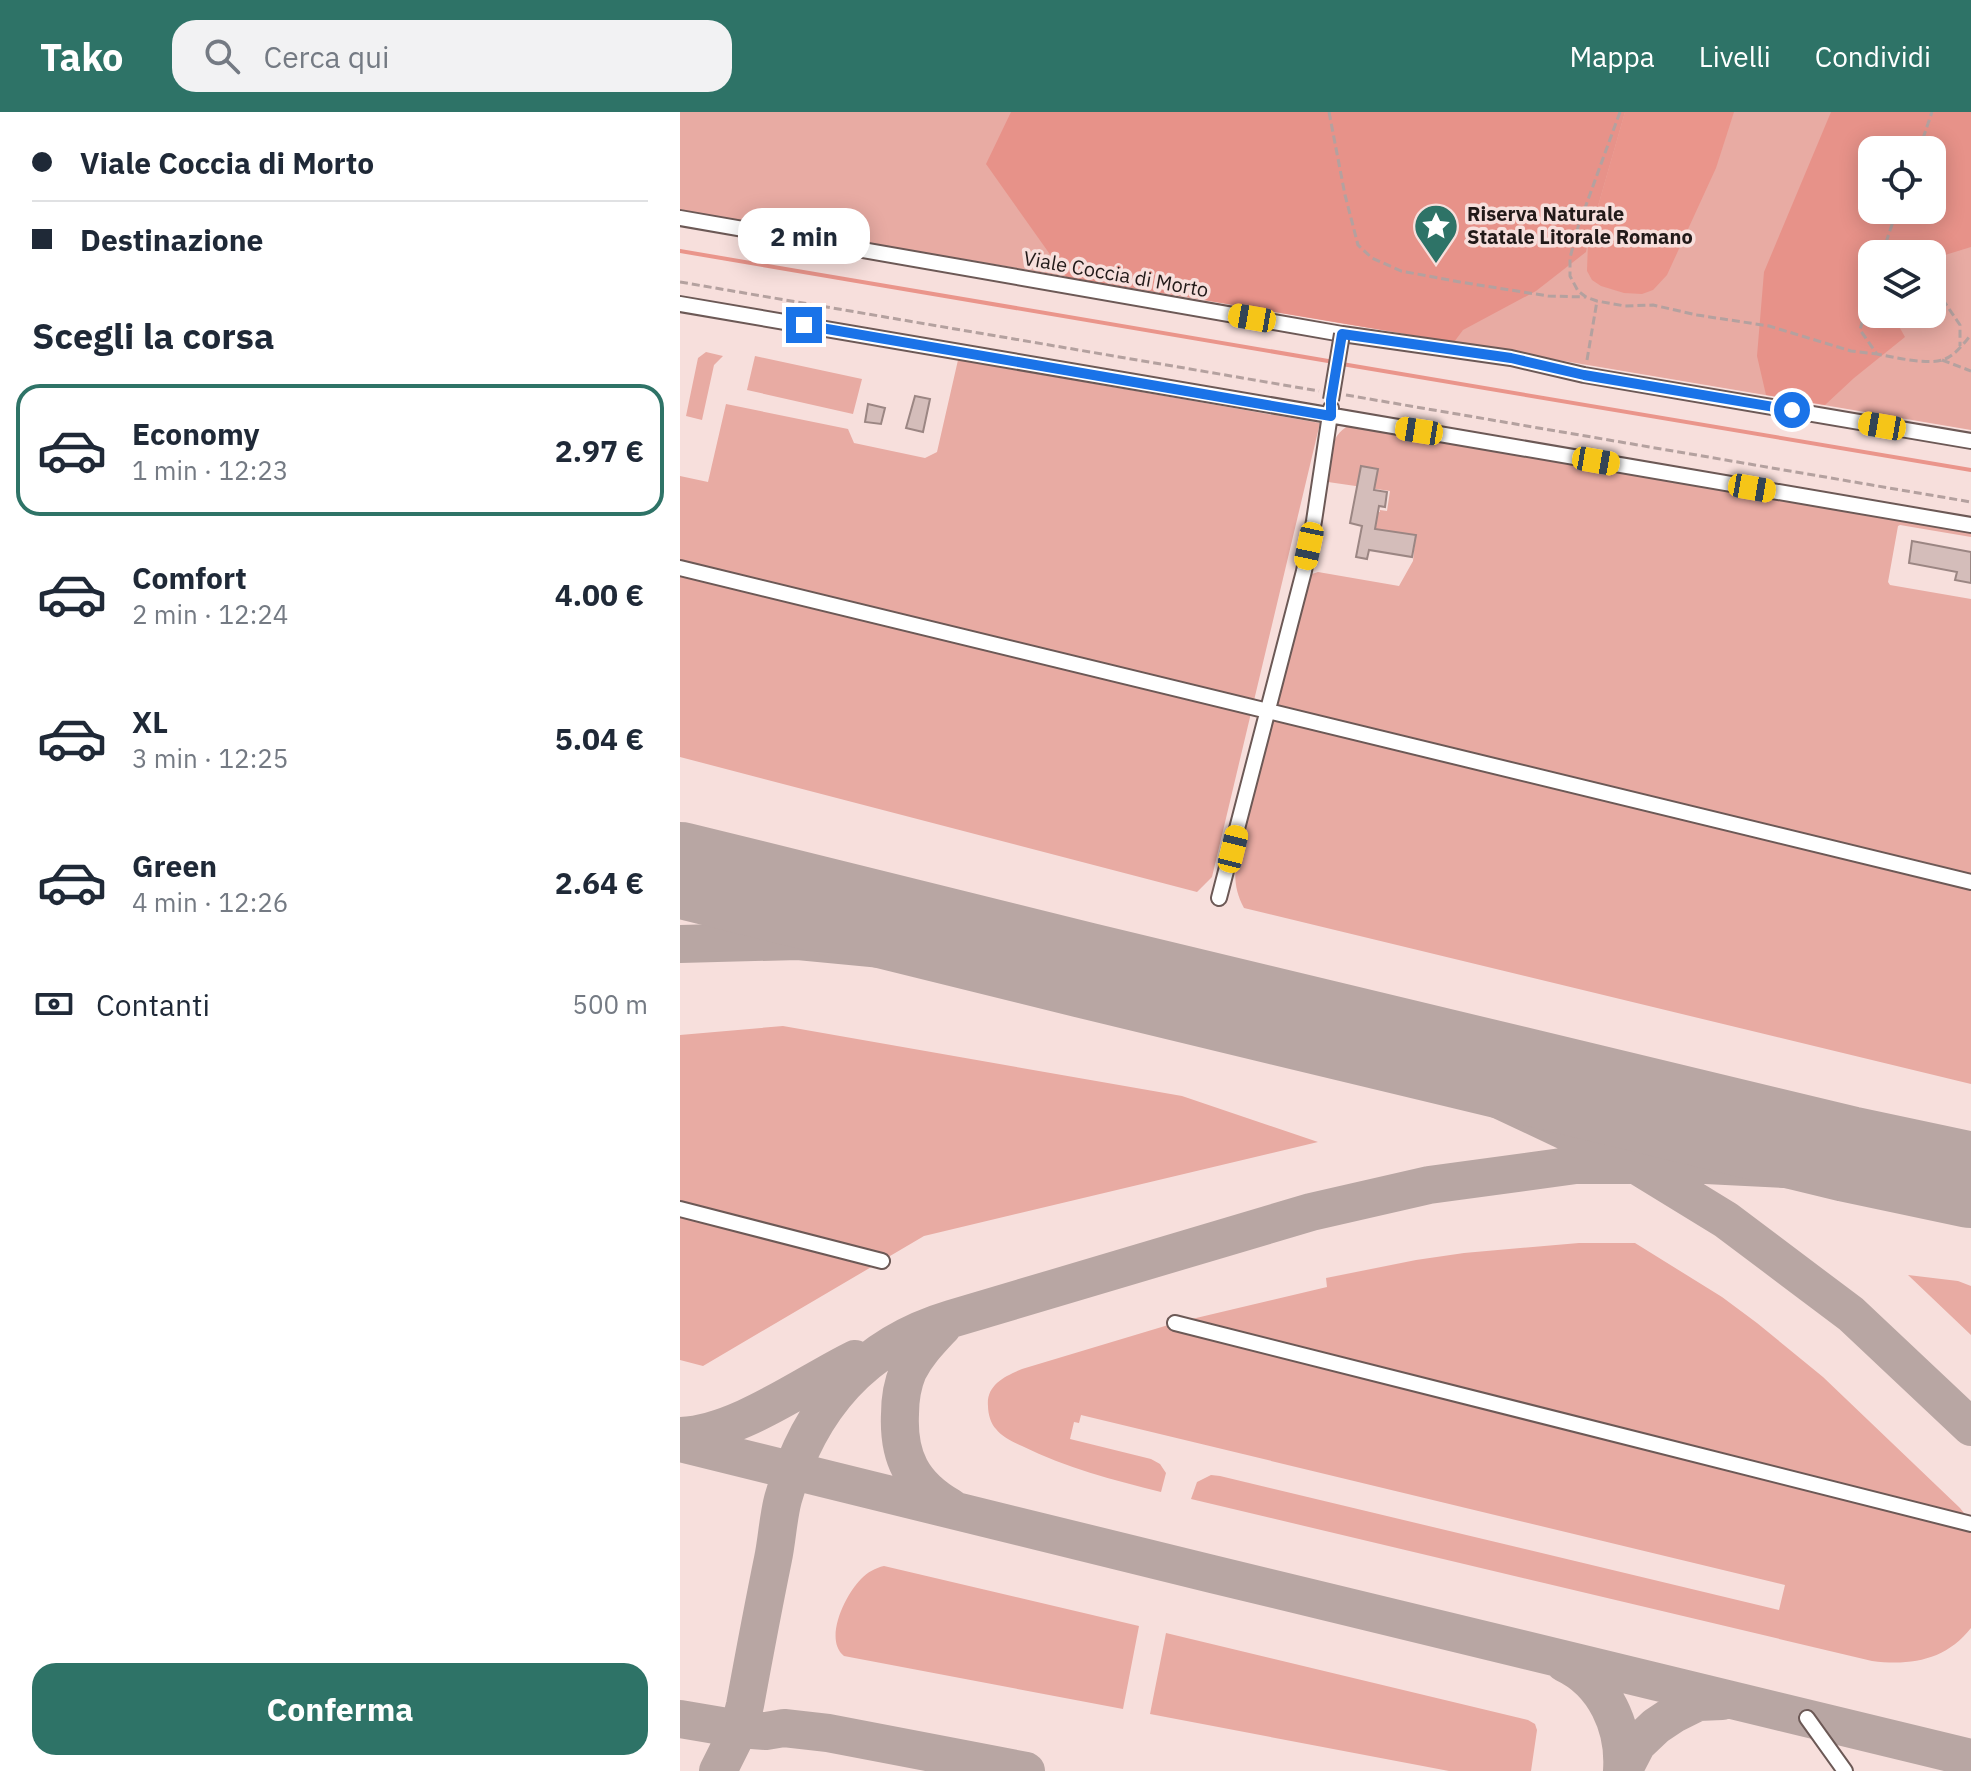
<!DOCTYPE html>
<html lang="it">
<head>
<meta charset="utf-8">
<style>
  body { margin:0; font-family:"IBM Plex Sans",sans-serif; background:#f2f2f3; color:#1f2937; height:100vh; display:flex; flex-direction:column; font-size:30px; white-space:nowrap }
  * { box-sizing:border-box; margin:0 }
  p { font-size:26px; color:#747a83 }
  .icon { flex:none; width:44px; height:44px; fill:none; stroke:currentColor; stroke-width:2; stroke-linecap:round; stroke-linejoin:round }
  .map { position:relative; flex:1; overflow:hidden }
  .drawer { display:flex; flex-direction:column; background:#fff; width:680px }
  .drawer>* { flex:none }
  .banner { display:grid; align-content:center; height:176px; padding:0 32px; background:#fff }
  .buttons { position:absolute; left:1178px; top:24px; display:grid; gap:16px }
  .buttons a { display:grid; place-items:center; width:88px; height:88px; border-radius:16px; background:#fff; box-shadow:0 4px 20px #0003; font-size:40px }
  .end { position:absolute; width:36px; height:36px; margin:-18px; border:10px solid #1a73e8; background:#fff; box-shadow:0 0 0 4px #fff }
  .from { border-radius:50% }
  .bubble { position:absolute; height:56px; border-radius:24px; background:#fff; box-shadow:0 4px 20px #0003; font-size:26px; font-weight:800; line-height:56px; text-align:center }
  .car { position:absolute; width:24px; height:48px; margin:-24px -12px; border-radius:10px; box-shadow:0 0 6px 2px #0007; background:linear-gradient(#f5c518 24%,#345 0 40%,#f5c518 0 76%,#345 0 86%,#f5c518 0) }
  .banner b { display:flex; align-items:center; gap:28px; height:76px; font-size:30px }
  .banner b+b { border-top:2px solid #e0e1e3 }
  .banner i { width:20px; height:20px; background:#1f2937 }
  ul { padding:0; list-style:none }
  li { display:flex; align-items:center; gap:24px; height:132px; margin:0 16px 12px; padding:0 16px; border:4px solid transparent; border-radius:24px }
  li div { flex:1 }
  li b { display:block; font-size:30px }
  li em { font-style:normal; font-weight:800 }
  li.current { border-color:#2e7367 }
  li>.icon { width:72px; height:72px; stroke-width:1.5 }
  h2 { padding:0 32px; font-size:36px; line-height:96px }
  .pay { display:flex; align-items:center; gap:20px; height:88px; padding:0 32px; font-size:30px }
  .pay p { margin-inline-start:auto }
  .button { display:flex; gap:16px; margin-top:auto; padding:16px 32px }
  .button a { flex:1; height:92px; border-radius:24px; background:#2e7367; color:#fff; font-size:32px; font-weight:800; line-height:92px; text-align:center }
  header { display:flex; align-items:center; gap:48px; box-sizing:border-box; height:112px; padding:0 40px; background:#2e7367; color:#fff }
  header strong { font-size:38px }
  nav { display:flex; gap:44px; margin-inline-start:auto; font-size:28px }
  .search { width:560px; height:72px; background:#f2f2f3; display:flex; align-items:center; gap:20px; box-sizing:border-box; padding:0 28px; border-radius:24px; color:#747a83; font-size:30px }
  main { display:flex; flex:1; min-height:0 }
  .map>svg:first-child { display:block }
  .green { fill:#e8aba3; fill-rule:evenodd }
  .forest { fill:#e79289; fill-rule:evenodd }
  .water { fill:#ea958b }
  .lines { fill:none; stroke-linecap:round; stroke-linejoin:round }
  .stream { stroke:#ea958b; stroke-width:4 }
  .taxiway { stroke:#b8a6a3; stroke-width:38 }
  .runway { stroke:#b8a6a3; stroke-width:96 }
  .building { fill:#d4bdba; stroke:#9b8683; stroke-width:2 }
  .minor-casing { stroke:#6c5956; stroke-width:18 }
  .path { stroke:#b4a19f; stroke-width:3; stroke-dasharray:8 4; stroke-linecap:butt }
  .minor { stroke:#fff; stroke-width:14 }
  .minor-bridge-casing { stroke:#6c5956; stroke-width:18; stroke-linecap:butt }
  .minor-bridge { stroke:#fff; stroke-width:14 }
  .route { stroke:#1a73e8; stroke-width:10 }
  .labels { text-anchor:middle; stroke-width:7; stroke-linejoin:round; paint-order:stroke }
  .poi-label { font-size:20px; font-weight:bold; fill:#221a19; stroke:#f7dfdc; text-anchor:start }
  .street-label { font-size:20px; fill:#221a19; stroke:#f7dfdc }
</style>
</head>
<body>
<header>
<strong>Tako</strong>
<div class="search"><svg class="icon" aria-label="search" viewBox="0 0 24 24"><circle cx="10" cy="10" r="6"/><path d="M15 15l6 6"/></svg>Cerca qui</div>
<nav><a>Mappa</a><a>Livelli</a><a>Condividi</a></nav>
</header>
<main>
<section class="drawer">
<div class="banner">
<b><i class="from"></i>Viale Coccia di Morto</b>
<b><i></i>Destinazione</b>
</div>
<h2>Scegli la corsa</h2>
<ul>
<li class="current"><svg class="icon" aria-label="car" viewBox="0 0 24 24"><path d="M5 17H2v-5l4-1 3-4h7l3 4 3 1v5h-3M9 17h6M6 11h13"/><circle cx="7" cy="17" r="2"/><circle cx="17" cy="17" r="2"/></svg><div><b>Economy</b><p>1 min · 12:23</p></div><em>2.97 €</em></li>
<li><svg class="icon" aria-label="car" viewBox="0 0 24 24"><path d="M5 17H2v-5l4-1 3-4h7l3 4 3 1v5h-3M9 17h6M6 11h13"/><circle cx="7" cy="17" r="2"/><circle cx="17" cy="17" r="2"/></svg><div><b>Comfort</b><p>2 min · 12:24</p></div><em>4.00 €</em></li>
<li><svg class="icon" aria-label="car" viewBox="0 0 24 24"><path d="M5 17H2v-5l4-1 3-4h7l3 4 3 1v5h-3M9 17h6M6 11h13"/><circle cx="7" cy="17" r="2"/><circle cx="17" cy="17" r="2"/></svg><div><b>XL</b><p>3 min · 12:25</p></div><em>5.04 €</em></li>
<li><svg class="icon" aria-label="car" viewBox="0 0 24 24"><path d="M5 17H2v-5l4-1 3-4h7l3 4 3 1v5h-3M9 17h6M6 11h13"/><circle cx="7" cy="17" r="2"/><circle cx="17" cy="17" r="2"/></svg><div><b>Green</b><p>4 min · 12:26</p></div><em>2.64 €</em></li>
</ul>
<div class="pay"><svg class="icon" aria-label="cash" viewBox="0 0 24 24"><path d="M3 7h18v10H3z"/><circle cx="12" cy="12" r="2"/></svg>Contanti<p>500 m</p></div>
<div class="button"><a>Conferma</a></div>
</section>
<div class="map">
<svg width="1291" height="1659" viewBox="0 0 1291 1659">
  <rect width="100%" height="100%" fill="#f7dfdc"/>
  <path class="green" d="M 0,0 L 1291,0 L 1291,318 L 0,99 ZM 1192,38 L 1252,38 L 1252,98 L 1192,98 ZM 1192,142 L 1252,142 L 1252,202 L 1192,202 Z
    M 26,240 L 43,244 L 34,253 L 22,308 L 6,304 L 18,246 Z
    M 75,244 L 182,267 L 173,302 L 67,278 Z
    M 278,248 L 640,311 L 532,765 L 517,780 L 0,645 L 0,364 L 28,370 L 46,292 L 168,317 L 174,331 L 245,346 L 257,340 Z
    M 670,313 L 1291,417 L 1291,425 L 1220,413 L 1218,414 L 1208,470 L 1210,473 L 1291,487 L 1291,972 L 564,796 C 556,781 554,768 556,752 L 629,466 L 632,462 L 638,460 L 719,474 L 733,449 L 735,428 L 695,421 L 698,400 L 700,400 L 700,398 L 707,399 L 710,379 L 648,370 C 651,348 647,324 670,313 Z
    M 103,914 L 502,984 L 638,1030 L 244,1124 L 23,1254 L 0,1248 L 0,923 Z
    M 899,1131 L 955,1131 L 1042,1185 L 1077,1211 L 1143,1265 L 1280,1396 L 1291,1410 L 1291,1516 C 1266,1548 1231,1554 1192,1549 L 511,1387 L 517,1370 L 531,1363 L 540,1364 L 1099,1498 L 1105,1473 L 401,1303 L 399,1311 L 394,1310 L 390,1327 L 471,1347 L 480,1352 L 486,1361 L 481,1380 C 433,1368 386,1356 342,1334 C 333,1330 322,1325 316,1317 C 311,1312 308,1302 308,1294 C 306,1273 325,1264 342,1257 L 495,1211 L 647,1175 L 646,1166 L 736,1148 L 784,1141 Z
    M 1228,1163 L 1278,1169 L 1291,1174 L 1291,1223 Z
    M 204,1454 L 459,1514 L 443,1597 L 164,1544 C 143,1527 166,1482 181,1467 C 188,1460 195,1456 204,1454 Z
    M 486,1521 L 848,1608 L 855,1612 L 857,1618 L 851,1659 L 769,1659 L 470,1602 Z"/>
  <path class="forest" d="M 331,0 L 945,0 L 908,129 L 906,140 L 856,179 L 783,218 L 774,230 L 386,165 L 306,52 Z
    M 1151,0 L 1291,0 L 1291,135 L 1252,147 L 1252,142 L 1235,142 L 1222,129 L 1196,129 L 1181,176 L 1192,185 L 1192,202 L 1212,202 L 1225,225 L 1174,266 L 1145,293 L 1086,283 L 1077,244 L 1084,160 ZM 1192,38 L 1252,38 L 1252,98 L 1192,98 Z"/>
  <path class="water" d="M 945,0 L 1054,0 L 1036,56 L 987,163 L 973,178 L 962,182 L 944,181 L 921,174 L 912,168 L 907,159 L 908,129 Z"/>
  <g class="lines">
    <path class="stream" d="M 0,139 L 654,250
      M 662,252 L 1291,358"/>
    <path class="taxiway" d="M 0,832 L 118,829 L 265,843 L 404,858
      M 576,899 L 811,984 L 953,1051 L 1046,1108 L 1171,1202 L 1291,1315
      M 263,1214 C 250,1228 237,1241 228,1259 C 223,1271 220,1288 220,1302 C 218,1345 232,1373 270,1395
      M 0,1324 C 57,1322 124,1272 175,1247
      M 0,1331 L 532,1462 L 1291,1646
      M 884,1551 C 925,1570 945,1615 942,1659
      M 0,1607 L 59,1617 L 86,1619 L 104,1616 L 148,1621 L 346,1659
      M 38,1659 L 59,1617 L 65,1593 C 74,1544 83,1496 93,1447 C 97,1428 98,1406 103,1387 C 128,1298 181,1234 271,1207 L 631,1100 L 749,1073 L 896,1053 L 1026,1053 L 1124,1058 L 1291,1080
      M 943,1659 L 957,1632 L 976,1614 L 994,1602 L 1018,1590 L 1042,1589"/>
    <path class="runway" d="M 0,758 L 404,858 L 1168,1042 L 1291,1068"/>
  </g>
  <path class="building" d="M 235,284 L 250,287 L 243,320 L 226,316 Z
    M 188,292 L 205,296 L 201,312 L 185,310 Z
    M 681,354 L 698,357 L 694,378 L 707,380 L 705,395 L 699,394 L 695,417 L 736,423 L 732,445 L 689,438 L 687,447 L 676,445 L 682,414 L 670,411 Z
    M 1232,429 L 1291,440 L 1291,471 L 1275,468 L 1277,460 L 1229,451 Z"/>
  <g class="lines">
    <g class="minor-casing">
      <path id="minor" d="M 0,106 L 662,222 L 831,246 L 904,263 L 1291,329
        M 0,192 L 1291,413
        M 0,456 L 1291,770
        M 539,786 L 624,459 L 634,409 L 651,296
        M 0,1097 L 202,1149
        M 495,1211 L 1291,1412
        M 1127,1606 L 1165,1659"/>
    </g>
    <path class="path" d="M 649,0 L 665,83 L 678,133 L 692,146 L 721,159 L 780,170 L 868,184 L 906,185
      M 940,0 L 898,115 L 890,146 L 890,164 L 898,179 L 906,185 L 917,189 L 945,194 L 973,193 L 1017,203 L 1089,214 L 1171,239 L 1197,242
      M 1239,38 L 1252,0
      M 1202,142 L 1217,98
      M 0,170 L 639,279
      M 1192,174 L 1180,218 L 1197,242 C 1213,245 1246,253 1262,248 C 1274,245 1283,232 1291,223
      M 1252,182 L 1261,185 L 1280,213 L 1280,234
      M 907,248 L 917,189
      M 1262,248 L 1291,259
      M 666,283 L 1291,390"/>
    <use href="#minor" class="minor"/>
    <g class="minor-bridge-casing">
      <path id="minor-bridge" d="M 651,288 L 662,222"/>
    </g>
    <use href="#minor-bridge" class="minor-bridge"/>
  </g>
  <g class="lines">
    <path class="route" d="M 124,213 L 651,304 L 651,288 L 662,222 L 831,246 L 904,263 L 1112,298"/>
  </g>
  <defs>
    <g id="sight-pin" transform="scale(2.3)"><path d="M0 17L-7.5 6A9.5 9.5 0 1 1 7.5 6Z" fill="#2e7367" stroke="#f7dfdc"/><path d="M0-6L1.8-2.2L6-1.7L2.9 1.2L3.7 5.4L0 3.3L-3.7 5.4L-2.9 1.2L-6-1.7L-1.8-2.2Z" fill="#fff"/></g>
  </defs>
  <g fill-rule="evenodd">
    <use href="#sight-pin" x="756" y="114"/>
  </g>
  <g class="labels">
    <g class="poi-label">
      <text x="787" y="109">Riserva Naturale<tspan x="787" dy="23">Statale Litorale Romano</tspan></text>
    </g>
    <g class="street-label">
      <text transform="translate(436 162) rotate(10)" y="7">Viale Coccia di Morto</text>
    </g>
  </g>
</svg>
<div class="buttons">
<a><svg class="icon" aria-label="locate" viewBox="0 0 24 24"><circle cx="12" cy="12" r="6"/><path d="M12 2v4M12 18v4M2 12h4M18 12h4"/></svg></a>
<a><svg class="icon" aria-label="layers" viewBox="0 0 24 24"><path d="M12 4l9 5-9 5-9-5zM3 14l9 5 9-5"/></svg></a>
</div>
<i class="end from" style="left:1112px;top:298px"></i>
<i class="end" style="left:124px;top:213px"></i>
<div class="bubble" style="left:58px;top:96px;width:132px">2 min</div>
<i class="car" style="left:572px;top:206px;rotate:280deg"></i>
<i class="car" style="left:1202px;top:314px;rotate:280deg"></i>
<i class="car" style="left:739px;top:319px;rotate:279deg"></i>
<i class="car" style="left:916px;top:349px;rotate:100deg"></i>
<i class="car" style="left:1072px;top:376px;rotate:100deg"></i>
<i class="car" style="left:629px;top:434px;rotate:192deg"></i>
<i class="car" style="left:553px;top:737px;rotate:14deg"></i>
</div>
</main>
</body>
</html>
